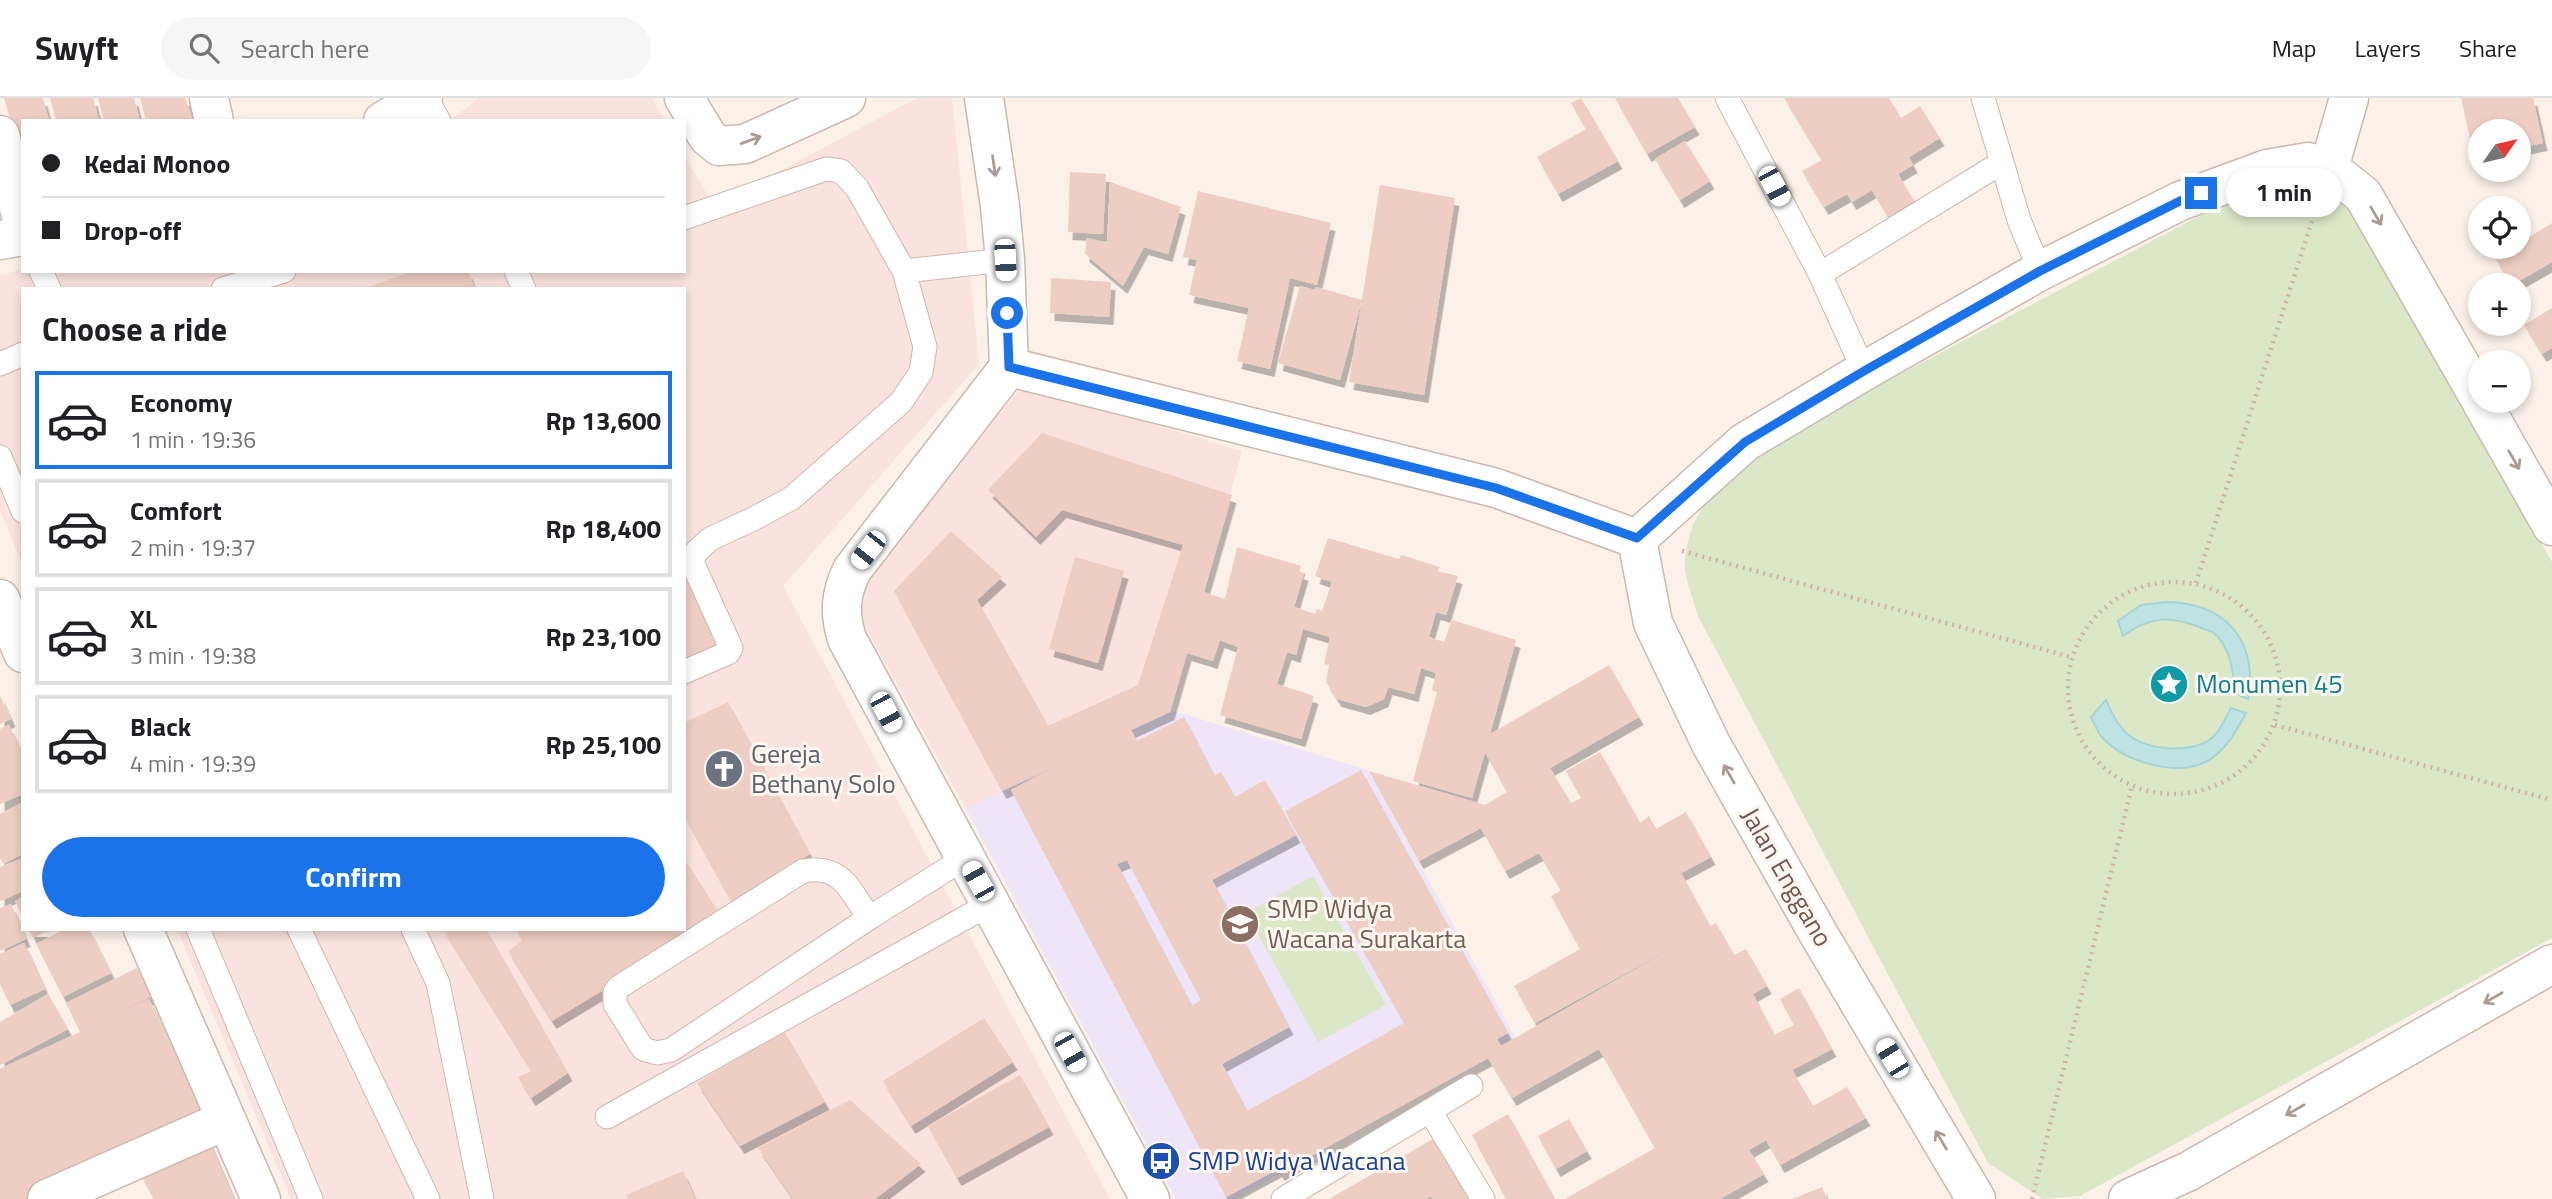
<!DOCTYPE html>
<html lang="en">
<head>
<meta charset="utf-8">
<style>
  body { margin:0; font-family:"Titillium Web",sans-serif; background:#f6f6f6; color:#202124; height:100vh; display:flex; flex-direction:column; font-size:26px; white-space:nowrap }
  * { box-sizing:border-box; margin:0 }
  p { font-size:23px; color:#757577 }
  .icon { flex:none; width:38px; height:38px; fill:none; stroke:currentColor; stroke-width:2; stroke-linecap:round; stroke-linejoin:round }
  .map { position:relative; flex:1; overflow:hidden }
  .side { position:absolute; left:21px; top:189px; width:665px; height:644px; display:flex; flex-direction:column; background:#fff; border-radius:0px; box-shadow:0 4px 10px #0003 }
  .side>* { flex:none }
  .guide { position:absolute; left:21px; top:21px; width:665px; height:154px; border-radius:0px; box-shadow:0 4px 10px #0003; display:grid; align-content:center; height:154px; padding:0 21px; background:#fff }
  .needle { width:46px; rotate:56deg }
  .controls { position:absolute; left:2468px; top:21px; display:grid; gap:14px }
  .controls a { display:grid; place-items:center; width:63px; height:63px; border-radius:50%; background:#fff; box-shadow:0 4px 10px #0003; font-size:35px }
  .end { position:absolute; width:32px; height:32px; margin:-16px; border:9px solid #1a73e8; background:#fff; box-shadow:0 0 0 4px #fff }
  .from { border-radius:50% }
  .bubble { position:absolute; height:49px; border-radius:24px; background:#fff; box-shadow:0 4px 10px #0003; font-size:23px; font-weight:700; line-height:49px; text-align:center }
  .car { position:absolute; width:21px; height:42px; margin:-21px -10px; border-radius:9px; box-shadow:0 0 5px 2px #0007; background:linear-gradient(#fff 24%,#345 0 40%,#fff 0 76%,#345 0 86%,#fff 0) }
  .guide b { display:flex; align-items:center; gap:24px; height:66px; font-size:26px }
  .guide b+b { border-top:2px solid #e0e0e0 }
  .guide i { width:18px; height:18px; background:#202124 }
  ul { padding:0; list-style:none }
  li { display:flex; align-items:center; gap:21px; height:98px; margin:0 14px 10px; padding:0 7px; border:4px solid #e0e0e0; border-radius:0px }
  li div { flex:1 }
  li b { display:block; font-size:26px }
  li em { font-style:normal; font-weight:700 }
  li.on { border-color:#1a73e8 }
  li>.icon { width:63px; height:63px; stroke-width:1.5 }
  h2 { padding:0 21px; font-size:32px; line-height:84px }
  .button { display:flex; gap:14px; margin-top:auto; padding:14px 21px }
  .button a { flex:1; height:80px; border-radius:42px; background:#1a73e8; color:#fff; font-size:28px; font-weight:700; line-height:80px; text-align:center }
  header { display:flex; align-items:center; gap:42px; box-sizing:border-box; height:98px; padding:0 35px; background:#fff; border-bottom:2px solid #e0e0e0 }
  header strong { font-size:33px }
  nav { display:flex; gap:38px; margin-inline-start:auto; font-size:24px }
  .search { width:490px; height:63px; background:#f6f6f6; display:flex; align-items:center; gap:18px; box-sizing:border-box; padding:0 24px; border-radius:38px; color:#757577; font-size:26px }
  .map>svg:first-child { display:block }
  .commercial { fill:#fae2de }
  .education { fill:#eee6f8 }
  .green { fill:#dae8c8 }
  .water { fill:#bfe3e3; stroke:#a6d4d4; stroke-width:2 }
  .building { fill:#eecec3; fill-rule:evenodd; filter:url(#shadow) }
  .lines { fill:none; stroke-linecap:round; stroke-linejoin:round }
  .service-casing { stroke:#ccb8b0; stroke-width:25 }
  .minor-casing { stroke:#ccb8b0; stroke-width:41 }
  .tertiary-casing { stroke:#ccb8b0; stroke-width:41 }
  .secondary-casing { stroke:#d1bab1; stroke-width:41 }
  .path { stroke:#d4b1a6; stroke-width:4.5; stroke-dasharray:2 5; stroke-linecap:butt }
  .service { stroke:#fff; stroke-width:23 }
  .minor { stroke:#fff; stroke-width:38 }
  .tertiary { stroke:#fff; stroke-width:38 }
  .secondary { stroke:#fff; stroke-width:38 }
  .oneway { stroke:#ac9a95 }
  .route { stroke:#1a73e8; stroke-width:9 }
  .labels { text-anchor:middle; stroke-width:6; stroke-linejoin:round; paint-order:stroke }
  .culture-label { font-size:26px; fill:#0d838f; stroke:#fef6f0; text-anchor:start }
  .worship-label { font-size:26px; fill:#5b616d; stroke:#fef6f0; text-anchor:start }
  .street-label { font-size:26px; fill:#74564f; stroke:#fef6f0 }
  .education-label { font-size:26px; fill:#785e54; stroke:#fef6f0; text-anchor:start }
  .transit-label { font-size:26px; fill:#164399; stroke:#fef6f0; text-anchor:start }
</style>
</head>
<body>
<header>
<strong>Swyft</strong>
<div class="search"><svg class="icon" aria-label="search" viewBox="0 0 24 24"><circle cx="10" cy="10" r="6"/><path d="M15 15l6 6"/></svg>Search here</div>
<nav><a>Map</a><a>Layers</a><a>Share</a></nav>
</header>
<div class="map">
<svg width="2552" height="1101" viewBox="0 0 2552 1101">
  <defs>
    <filter id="shadow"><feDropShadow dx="4.5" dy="8" stdDeviation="0" flood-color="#0004"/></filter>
  </defs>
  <rect width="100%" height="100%" fill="#fbf1e9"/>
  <path class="commercial" d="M 479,0 L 652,0 L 665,23 L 450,23 Z
    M 917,0 L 952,0 L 979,266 L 783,488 L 1110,1101 L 291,1101 L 177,831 L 684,831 L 684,191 L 23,191 L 23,467 L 0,413 L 0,177 L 23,171 L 23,173 L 684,173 L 684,57 L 714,108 Z
    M 1024,287 L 1242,353 L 1170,612 L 966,711 L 862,523 L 862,475 Z"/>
  <path class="education" d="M 1170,612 L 1368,672 L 1516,941 L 1236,1101 L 1176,1101 L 966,711 Z"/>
  <path class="green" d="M 2302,81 L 2335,95 L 2352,111 L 2552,464 L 2552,840 L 2080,1098 L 2043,1101 L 1988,1065 L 1698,518 C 1694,502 1684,481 1685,465 C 1688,414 1719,384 1755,353 L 2267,82 Z
    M 1313,778 L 1386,907 L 1318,944 L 1246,815 Z"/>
  <path class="water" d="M 2166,504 C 2225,505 2258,541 2248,601 L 2234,595 C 2234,575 2231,550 2214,535 C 2210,532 2203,531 2199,529 C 2169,517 2149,519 2123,538 L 2118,523 L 2141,507 Z
    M 2106,602 C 2112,615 2118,629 2130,638 C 2150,653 2195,656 2214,638 C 2221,631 2226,619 2231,610 L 2246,615 C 2235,636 2221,661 2195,668 C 2166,675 2121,662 2101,638 C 2097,633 2094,625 2091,619 Z"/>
  <path class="building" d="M 4,0 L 43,0 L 49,23 L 23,23 L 23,66 Z
    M 50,0 L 93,0 L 99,23 L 56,23 Z
    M 98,0 L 134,0 L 140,23 L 104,23 Z
    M 140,0 L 185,0 L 193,23 L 146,23 Z
    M 1581,0 L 1618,63 L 1558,96 L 1537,59 L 1586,31 L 1571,5 Z
    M 1615,0 L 1678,0 L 1695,29 L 1647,56 Z
    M 1784,0 L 1889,0 L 1901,20 L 1920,8 L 1940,40 L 1909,59 L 1913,67 L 1898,76 L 1914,103 L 1888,119 L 1872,92 L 1852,104 L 1847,96 L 1824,109 L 1802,73 L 1822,62 Z
    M 2461,0 L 2533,0 L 2543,45 L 2518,50 L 2518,33 L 2480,33 L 2480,58 L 2474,59 Z
    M 1685,43 L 1710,83 L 1680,102 L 1655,61 Z
    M 1070,74 L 1106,76 L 1103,136 L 1068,134 Z
    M 1110,84 L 1181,109 L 1168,156 L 1144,149 L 1123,188 L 1085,156 L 1087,140 L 1107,145 Z
    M 1380,87 L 1455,100 L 1424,297 L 1349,284 Z
    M 1198,93 L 1331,125 L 1317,187 L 1290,180 L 1270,271 L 1237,263 L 1249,210 L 1189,197 L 1197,162 L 1183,159 Z
    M 2552,125 L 2552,164 L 2512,187 L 2495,160 L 2514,149 L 2518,149 L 2518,146 Z
    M 413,173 L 468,173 L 475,191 L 362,191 Z
    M 1051,180 L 1111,184 L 1109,219 L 1050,215 Z
    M 1300,188 L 1315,192 L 1316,189 L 1362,202 L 1340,282 L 1278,265 Z
    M 2552,210 L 2552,250 L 2542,256 L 2524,227 Z
    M 1042,335 L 1232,397 L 1204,494 L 1225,501 L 1237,449 L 1301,468 L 1299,473 L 1304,475 L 1294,509 L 1315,516 L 1317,511 L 1322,513 L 1332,484 L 1315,478 L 1328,440 L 1399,461 L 1401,457 L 1440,469 L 1438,473 L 1458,478 L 1446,517 L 1436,514 L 1429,539 L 1444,544 L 1452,522 L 1516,542 L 1490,636 L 1609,567 L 1639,619 L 1550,670 L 1571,705 L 1581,700 L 1566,673 L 1600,654 L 1640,725 L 1649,718 L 1656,731 L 1686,714 L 1711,759 L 1681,775 L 1710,828 L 1716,825 L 1734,857 L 1746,851 L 1767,888 L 1753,896 L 1774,937 L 1794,927 L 1780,901 L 1799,890 L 1832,951 L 1792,972 L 1813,1008 L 1847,989 L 1866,1020 L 1780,1067 L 1766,1042 L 1749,1052 L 1764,1076 L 1720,1101 L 1565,1101 L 1655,1050 L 1599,951 L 1512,1000 L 1488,960 L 1280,1075 L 1278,1071 L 1226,1099 L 1011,692 L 1052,670 L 1002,693 L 894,493 L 951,433 L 1002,479 L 977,502 L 1048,628 L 1138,587 L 1183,447 L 1062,412 L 1036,439 L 988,392 ZM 1303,531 L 1330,539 L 1324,566 L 1329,567 L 1326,584 L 1337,601 L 1366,609 L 1384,601 L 1388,589 L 1414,596 L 1421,570 L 1436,575 L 1432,592 L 1437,594 L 1413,683 L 1472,700 L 1485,654 L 1507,694 L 1485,707 L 1369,673 L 1419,763 L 1481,730 L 1505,773 L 1539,755 L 1561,792 L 1551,798 L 1580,851 L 1514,888 L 1535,925 L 1697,836 L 1501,948 L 1497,941 L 1508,935 L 1361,672 L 1285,713 L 1404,925 L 1247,1013 L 1222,966 L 1289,929 L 1212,782 L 1296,737 L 1265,682 L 1235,699 L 1221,674 L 1214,678 L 1184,619 L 1137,643 L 1131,632 L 1170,614 L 1187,555 L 1213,563 L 1220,542 L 1238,549 L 1220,617 L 1301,641 L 1314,598 L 1277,586 L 1287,554 L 1296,557 ZM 1127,762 L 1201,902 L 1192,908 L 1117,766 Z
    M 684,451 L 729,549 L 684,569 Z
    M 1075,459 L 1124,473 L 1098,565 L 1049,551 Z
    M 0,597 L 11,621 L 0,626 Z
    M 728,604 L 810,756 L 733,807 L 684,718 L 684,625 Z
    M 9,627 L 23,657 L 23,696 L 0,706 L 0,631 Z
    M 23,704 L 23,756 L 3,766 L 0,760 L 0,716 Z
    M 23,760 L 23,793 L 0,803 L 0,769 Z
    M 684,760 L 722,820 L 552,923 L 508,853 L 522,843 L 516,831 L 684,831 Z
    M 23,799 L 23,819 L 15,803 Z
    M 11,806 L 26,841 L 0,853 L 0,810 Z
    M 29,831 L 52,831 L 33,840 Z
    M 65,831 L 89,831 L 111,875 L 63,899 L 36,846 Z
    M 443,831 L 486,831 L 568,975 L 531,1000 L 518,979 L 532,973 Z
    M 24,845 L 45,891 L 10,907 L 0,886 L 0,856 Z
    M 137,870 L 152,898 L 106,920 L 149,901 L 204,1018 L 27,1101 L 0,1101 L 0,971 L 80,934 L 66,905 Z
    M 48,896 L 68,931 L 0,967 L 0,924 Z
    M 984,920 L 1013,964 L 911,1028 L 883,983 Z
    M 784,933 L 825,1004 L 740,1048 L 697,985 Z
    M 1020,977 L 1049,1029 L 957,1080 L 928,1028 Z
    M 850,1002 L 921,1066 L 875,1101 L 793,1101 L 758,1050 Z
    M 1508,1016 L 1555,1101 L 1506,1101 L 1472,1037 Z
    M 1569,1021 L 1587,1053 L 1556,1071 L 1538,1038 Z
    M 208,1040 L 234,1101 L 154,1101 L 140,1076 Z
    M 1433,1041 L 1450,1070 L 1455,1067 L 1475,1101 L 1433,1101 L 1431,1098 L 1426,1101 L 1329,1101 Z
    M 683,1073 L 695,1101 L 628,1101 L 626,1097 Z
    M 1822,1089 L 1827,1101 L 1792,1101 Z"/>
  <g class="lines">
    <g class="service-casing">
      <path id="service" d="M 426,0 L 439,23
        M 1727,0 L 1820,176 L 1864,273
        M 1983,0 L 2019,122 L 2040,173
        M 684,120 L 826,71 L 841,73 L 857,90 L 904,173 L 925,249 L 921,274 L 901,304 L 792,400 L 753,421 L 710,441 L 695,455 L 692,464 L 731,550 L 728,555 L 684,574
        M 41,173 L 49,191
        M 516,173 L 524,191
        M 904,173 L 1005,162
        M 1820,176 L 2001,65
        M 223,191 L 284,173
        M 0,266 L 23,256
        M 0,359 L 23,413
        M 869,820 L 671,952 L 657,955 L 643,951 L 615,906 L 615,894 L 619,889 L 803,773 C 841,765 851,793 869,820 L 965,760
        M 198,831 L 311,1101
        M 299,831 L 428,1101
        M 413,831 L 438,885 L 482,1101
        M 1430,1013 L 1483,1101
        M 607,1019 L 990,806
        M 1283,1101 L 1471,988"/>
    </g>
    <g class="minor-casing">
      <path id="minor" d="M 209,0 L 214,23
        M 0,37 L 23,125
        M 2329,70 L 2349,0
        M 1009,269 L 1496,390 L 1637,441
        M 2481,303 L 2552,428
        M 1637,441 L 1745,344 L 1864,273 L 2040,173 L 2180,103 L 2267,71 L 2308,64 L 2329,70 L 2363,97 L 2480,301
        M 1637,441 L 1653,525 L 1711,646 L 1818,835 L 1976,1101
        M 0,501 L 23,555
        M 143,831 L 261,1101
        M 47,1101 L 226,1022
        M 2128,1101 L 2189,1073 L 2552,866"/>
    </g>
    <g class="tertiary-casing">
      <path id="tertiary" d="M 684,0 L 708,39 L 719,48 L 745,46 L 846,0
        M 984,0 L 1000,108 L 1005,162 L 1009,269 L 852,472 C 840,497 839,515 847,541 L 1150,1101"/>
    </g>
    <g class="secondary-casing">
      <path id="secondary" d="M 383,23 L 423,0
        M 0,142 L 23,138"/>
    </g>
    <path class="path" d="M 1682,453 L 2071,559
      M2068 590a106 106 0 1 1 212 0a106 106 0 1 1-212 0Z
      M 2196,485 L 2317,107
      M 2275,627 L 2552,702
      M 2032,1101 L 2132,688"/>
    <use href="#service" class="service"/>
    <use href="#minor" class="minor"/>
    <use href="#tertiary" class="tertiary"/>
    <use href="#secondary" class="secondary"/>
  </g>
  <defs><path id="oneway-shaft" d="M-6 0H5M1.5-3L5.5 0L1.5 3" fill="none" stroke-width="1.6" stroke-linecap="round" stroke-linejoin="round" transform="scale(1.75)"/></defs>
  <g class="oneway">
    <use href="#oneway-shaft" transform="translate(751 42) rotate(-20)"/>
    <use href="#oneway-shaft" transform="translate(994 68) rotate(82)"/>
    <use href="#oneway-shaft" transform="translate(2376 118) rotate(60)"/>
    <use href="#oneway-shaft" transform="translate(2514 362) rotate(60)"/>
    <use href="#oneway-shaft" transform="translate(1729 676) rotate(-120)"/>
    <use href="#oneway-shaft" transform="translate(2493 900) rotate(150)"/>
    <use href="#oneway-shaft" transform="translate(2295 1012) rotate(150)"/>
    <use href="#oneway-shaft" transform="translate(1941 1042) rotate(-121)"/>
  </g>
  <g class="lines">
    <path class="route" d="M 1007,215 L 1009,269 L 1496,390 L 1637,440 L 1745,344 L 1864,273 L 2040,173 L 2180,103 L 2201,95"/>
  </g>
  <defs>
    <g id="sight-disc" transform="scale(2.0125)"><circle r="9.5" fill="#0f9aa8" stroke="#fef6f0"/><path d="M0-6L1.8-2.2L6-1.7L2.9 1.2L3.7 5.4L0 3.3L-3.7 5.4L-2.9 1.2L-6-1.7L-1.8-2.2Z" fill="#fff"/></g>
    <g id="church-disc" transform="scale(2.0125)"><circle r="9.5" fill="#6b7280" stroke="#fef6f0"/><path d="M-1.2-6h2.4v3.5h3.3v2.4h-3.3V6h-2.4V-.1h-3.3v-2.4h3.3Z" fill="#fff"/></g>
    <g id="school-disc" transform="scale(2.0125)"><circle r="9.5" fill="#8d6e63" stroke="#fef6f0"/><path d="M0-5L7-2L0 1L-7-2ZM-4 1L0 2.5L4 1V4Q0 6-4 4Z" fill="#fff"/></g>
    <g id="bus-disc" transform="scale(2.0125)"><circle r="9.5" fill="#1a4fb4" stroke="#fef6f0"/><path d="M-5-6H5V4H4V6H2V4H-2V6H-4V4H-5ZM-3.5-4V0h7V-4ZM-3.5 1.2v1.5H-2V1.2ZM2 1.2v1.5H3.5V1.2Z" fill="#fff"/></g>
  </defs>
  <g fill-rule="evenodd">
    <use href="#sight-disc" x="2169" y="586"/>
    <use href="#church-disc" x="724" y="671"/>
    <use href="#school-disc" x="1240" y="826"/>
    <use href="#bus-disc" x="1161" y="1063"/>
  </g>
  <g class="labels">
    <g class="culture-label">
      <text x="2196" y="595">Monumen 45</text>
    </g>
    <g class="worship-label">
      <text x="751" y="665">Gereja<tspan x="751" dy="30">Bethany Solo</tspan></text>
    </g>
    <g class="street-label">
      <text transform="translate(1787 779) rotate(60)" y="9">Jalan Enggano</text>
    </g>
    <g class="education-label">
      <text x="1267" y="820">SMP Widya<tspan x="1267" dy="30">Wacana Surakarta</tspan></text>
    </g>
    <g class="transit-label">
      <text x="1188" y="1072">SMP Widya Wacana</text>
    </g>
  </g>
</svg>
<div class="controls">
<a><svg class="needle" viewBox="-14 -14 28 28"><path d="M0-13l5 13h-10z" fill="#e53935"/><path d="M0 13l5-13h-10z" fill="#757577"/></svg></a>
<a><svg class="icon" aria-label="locate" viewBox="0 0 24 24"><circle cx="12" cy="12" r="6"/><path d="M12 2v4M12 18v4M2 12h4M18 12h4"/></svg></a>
<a>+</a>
<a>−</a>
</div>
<i class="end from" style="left:1007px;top:215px"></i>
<i class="end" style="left:2201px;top:95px"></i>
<div class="bubble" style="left:2226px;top:70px;width:116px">1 min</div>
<i class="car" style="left:1774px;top:88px;rotate:152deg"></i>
<i class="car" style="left:1005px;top:162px;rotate:177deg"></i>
<i class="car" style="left:868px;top:452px;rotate:218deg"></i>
<i class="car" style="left:886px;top:614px;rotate:152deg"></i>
<i class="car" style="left:978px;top:783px;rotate:331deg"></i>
<i class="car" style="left:1070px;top:954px;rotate:151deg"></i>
<i class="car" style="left:1892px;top:960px;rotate:329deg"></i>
<div class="guide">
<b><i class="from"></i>Kedai Monoo</b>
<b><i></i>Drop-off</b>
</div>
<section class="side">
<h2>Choose a ride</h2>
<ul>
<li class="on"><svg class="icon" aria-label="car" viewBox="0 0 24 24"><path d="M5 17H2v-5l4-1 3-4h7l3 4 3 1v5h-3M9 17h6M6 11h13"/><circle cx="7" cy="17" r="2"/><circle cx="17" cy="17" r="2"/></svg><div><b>Economy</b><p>1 min · 19:36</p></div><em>Rp 13,600</em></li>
<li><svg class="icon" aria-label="car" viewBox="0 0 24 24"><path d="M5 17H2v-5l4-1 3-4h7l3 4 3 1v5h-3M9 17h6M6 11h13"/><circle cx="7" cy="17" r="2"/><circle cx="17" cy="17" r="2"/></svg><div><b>Comfort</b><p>2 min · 19:37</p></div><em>Rp 18,400</em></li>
<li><svg class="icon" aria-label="car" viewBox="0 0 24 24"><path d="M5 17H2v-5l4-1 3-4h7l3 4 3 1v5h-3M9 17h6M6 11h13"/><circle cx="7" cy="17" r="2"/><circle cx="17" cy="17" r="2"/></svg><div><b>XL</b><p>3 min · 19:38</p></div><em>Rp 23,100</em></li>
<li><svg class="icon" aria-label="car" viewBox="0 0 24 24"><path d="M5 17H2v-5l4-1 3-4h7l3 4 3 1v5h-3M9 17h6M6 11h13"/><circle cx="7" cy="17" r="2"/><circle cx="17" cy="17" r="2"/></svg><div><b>Black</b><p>4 min · 19:39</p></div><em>Rp 25,100</em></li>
</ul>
<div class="button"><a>Confirm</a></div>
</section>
</div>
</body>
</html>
